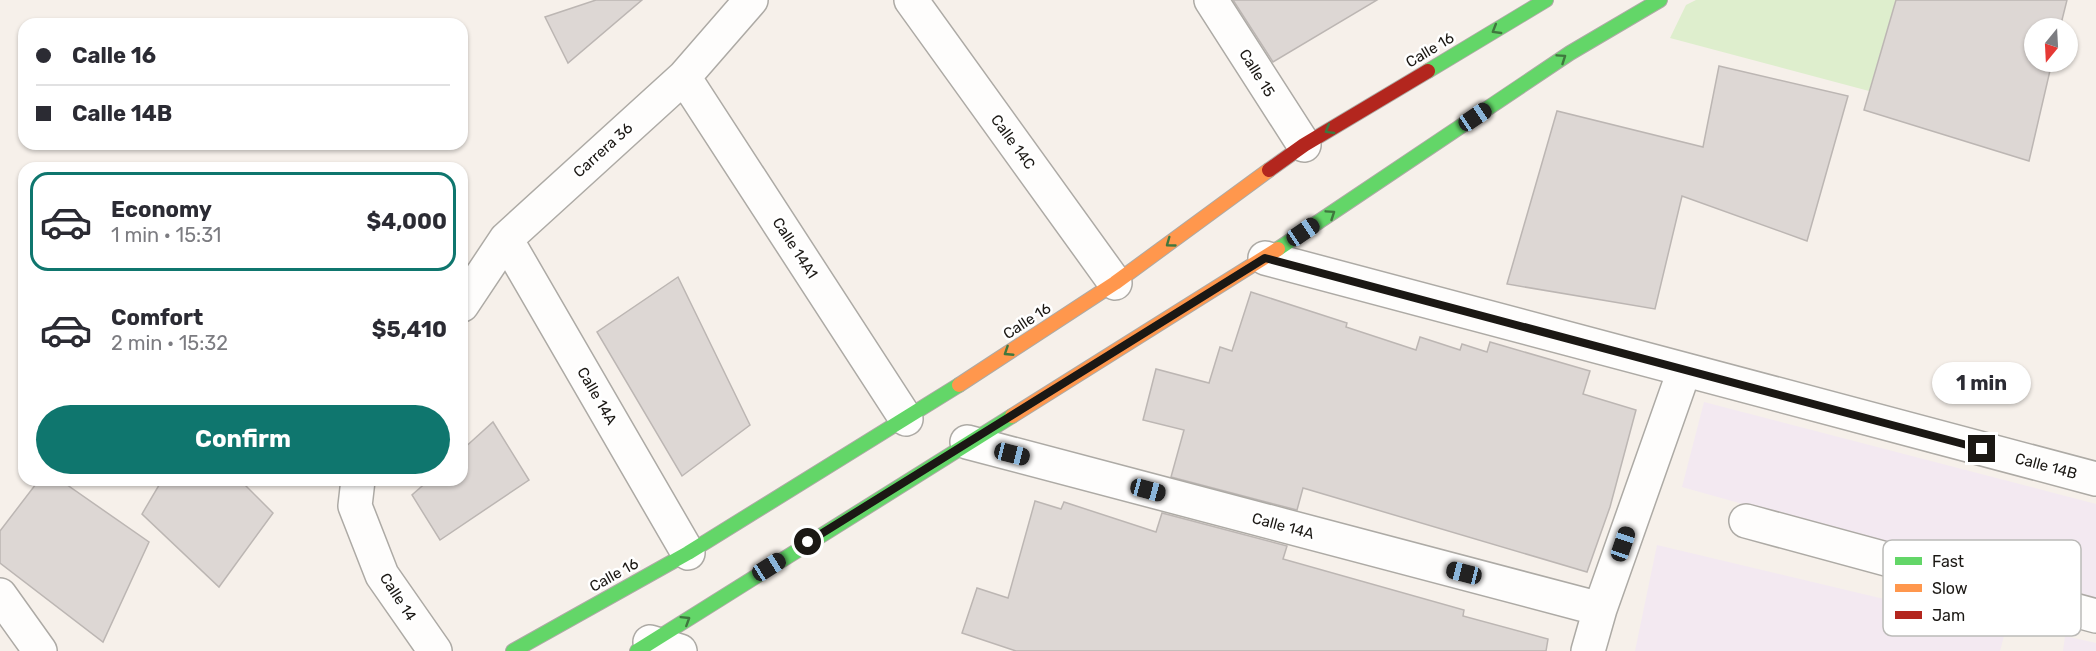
<!DOCTYPE html>
<html lang="en">
<head>
<meta charset="utf-8">
<style>
  body { margin:0; font-family:Rubik,sans-serif; background:#f7f7f7; color:#2b2b33; height:100vh; display:flex; flex-direction:column; font-size:22px; white-space:nowrap }
  * { box-sizing:border-box; margin:0 }
  p { font-size:20px; color:#7c7c81 }
  .icon { flex:none; width:33px; height:33px; fill:none; stroke:currentColor; stroke-width:2; stroke-linecap:round; stroke-linejoin:round }
  .map { position:relative; flex:1; overflow:hidden }
  .panel { position:absolute; left:18px; top:162px; width:450px; height:324px; display:flex; flex-direction:column; background:#fff; border-radius:18px; box-shadow:0 2px 4px #0004 }
  .panel>* { flex:none }
  .hud { position:absolute; left:18px; top:18px; width:450px; height:132px; border-radius:18px; box-shadow:0 2px 4px #0004; display:grid; align-content:center; height:132px; padding:0 18px; background:#fff }
  .needle { width:39px; rotate:198deg }
  .fabs { position:absolute; left:2024px; top:18px; display:grid; gap:12px }
  .fabs a { display:grid; place-items:center; width:54px; height:54px; border-radius:50%; background:#fff; box-shadow:0 2px 4px #0004; font-size:30px }
  .end { position:absolute; width:27px; height:27px; margin:-14px; border:8px solid #1b1814; background:#fff; box-shadow:0 0 0 3px #fff }
  .from { border-radius:50% }
  .bubble { position:absolute; height:42px; border-radius:21px; background:#fff; box-shadow:0 2px 4px #0004; font-size:20px; font-weight:700; line-height:42px; text-align:center }
  .car { position:absolute; width:18px; height:36px; margin:-18px -9px; border-radius:8px; box-shadow:0 0 4px 2px #0007; background:linear-gradient(#222 24%,#8ab4d8 0 40%,#222 0 76%,#8ab4d8 0 86%,#222 0) }
  .hud b { display:flex; align-items:center; gap:21px; height:57px; font-size:22px }
  .hud b+b { border-top:2px solid #e1e1e2 }
  .hud i { width:15px; height:15px; background:#2b2b33 }
  ul { padding:10px 0 0; list-style:none }
  li { display:flex; align-items:center; gap:18px; height:99px; margin:0 12px 9px; padding:0 6px; border:3px solid transparent; border-radius:18px }
  li div { flex:1 }
  li b { display:block; font-size:22px }
  li em { font-style:normal; font-weight:700 }
  li.current { border-color:#0f766e }
  li>.icon { width:54px; height:54px; stroke-width:1.5 }
  .primary-button { display:flex; gap:12px; margin-top:auto; padding:12px 18px }
  .primary-button a { flex:1; height:69px; border-radius:36px; background:#0f766e; color:#fff; font-size:24px; font-weight:700; line-height:69px; text-align:center }
  .map>svg:first-child { display:block }
  .industrial { fill:#f3e9f1 }
  .green { fill:#deeecd }
  .building { fill:#ddd7d4; stroke:#bcb6b3; stroke-width:1.5 }
  .lines { fill:none; stroke-linecap:round; stroke-linejoin:round }
  .street-casing { stroke:#adaaa5; stroke-width:36 }
  .fast-casing { stroke:#adaaa5; stroke-width:16 }
  .slow-casing { stroke:#adaaa5; stroke-width:16 }
  .jam-casing { stroke:#adaaa5; stroke-width:16 }
  .street { stroke:#fefdfc; stroke-width:33 }
  .fast { stroke:#63d668; stroke-width:14 }
  .slow { stroke:#ff974d; stroke-width:14 }
  .jam { stroke:#b3261e; stroke-width:14 }
  .oneway { stroke:#3f773e }
  .route { stroke:#1b1814; stroke-width:8 }
  .labels { text-anchor:middle; stroke-width:5; stroke-linejoin:round; paint-order:stroke }
  .street-label { font-size:15px; fill:#1b1814; stroke:#fff }
  .key { fill:#fff; stroke:#bbbab8; stroke-width:1.5 }
  .key-label { font-size:16px; fill:#1b1814 }
</style>
</head>
<body>
<div class="map">
<svg width="2096" height="651" viewBox="0 0 2096 651">
  <rect width="100%" height="100%" fill="#f6f0ea"/>
  <path class="industrial" d="M 1704,402 L 2096,504 L 2096,603 L 1682,487 Z
    M 1657,545 L 2006,628 L 2000,651 L 1635,651 Z
    M 2065,636 L 2096,643 L 2096,651 L 2063,651 Z"/>
  <path class="green" d="M 1696,0 L 1896,0 L 1869,91 L 1670,38 L 1686,5 Z"/>
  <path class="building" d="M 596,0 L 642,0 L 568,63 L 545,17 Z
    M 1233,0 L 1377,0 L 1273,62 Z
    M 1896,0 L 2067,0 L 2060,28 L 2034,28 L 2034,62 L 2052,62 L 2029,161 L 1864,110 Z
    M 1719,66 L 1848,96 L 1807,241 L 1682,196 L 1655,309 L 1507,284 L 1557,111 L 1703,147 Z
    M 678,277 L 750,425 L 682,476 L 597,332 Z
    M 1251,292 L 1347,323 L 1346,327 L 1416,350 L 1420,337 L 1460,350 L 1462,344 L 1487,352 L 1490,342 L 1590,371 L 1583,394 L 1636,410 L 1610,507 L 1587,572 L 1303,488 L 1297,510 L 1171,477 L 1184,430 L 1143,420 L 1156,369 L 1209,383 L 1220,347 L 1232,351 Z
    M 493,422 L 529,480 L 440,540 L 412,495 L 429,480 L 462,480 L 462,450 Z
    M 39,480 L 60,480 L 149,542 L 103,642 L 0,563 L 0,531 Z
    M 162,480 L 240,480 L 273,513 L 219,587 L 142,514 Z
    M 1035,501 L 1061,509 L 1064,502 L 1156,532 L 1162,513 L 1287,546 L 1283,559 L 1464,610 L 1463,616 L 1548,639 L 1546,651 L 1016,651 L 962,633 L 977,588 L 1008,598 Z"/>
  <g class="lines">
    <g class="street-casing">
      <path id="street" d="M 911,0 L 1115,283
        M 1211,0 L 1304,145
        M 684,77 L 906,419
        M 506,239 L 688,553
        M 1265,258 L 2096,479
        M 462,305 L 506,239 L 684,77 L 751,0
        M 967,442 L 1600,609
        M 358,480 L 355,506 L 382,575 L 435,651
        M 1746,521 L 2096,616
        M 0,595 L 40,651
        M 650,642 L 680,651
        M 1588,651 L 1600,609 L 1684,371"/>
    </g>
    <g class="fast-casing">
      <path id="fast" d="M 1428,71 L 1546,0
        M 1278,249 L 1570,53 L 1660,0
        M 513,651 L 688,553 L 959,385
        M 637,651 L 1012,416"/>
    </g>
    <g class="slow-casing">
      <path id="slow" d="M 959,385 L 1115,283 L 1269,170
        M 1012,416 L 1278,249"/>
    </g>
    <g class="jam-casing">
      <path id="jam" d="M 1269,170 L 1304,145 L 1428,71"/>
    </g>
    <use href="#street" class="street"/>
    <use href="#fast" class="fast"/>
    <use href="#slow" class="slow"/>
    <use href="#jam" class="jam"/>
  </g>
  <defs><path id="oneway-chevron" d="M-2-3.5L2.5 0L-2 3.5" fill="none" stroke-width="1.6" stroke-linecap="round" stroke-linejoin="round" transform="scale(1.5)"/></defs>
  <g class="oneway">
    <use href="#oneway-chevron" transform="translate(1496 30) rotate(149)"/>
    <use href="#oneway-chevron" transform="translate(1562 58) rotate(-34)"/>
    <use href="#oneway-chevron" transform="translate(1329 130) rotate(149)"/>
    <use href="#oneway-chevron" transform="translate(1331 214) rotate(-34)"/>
    <use href="#oneway-chevron" transform="translate(1170 243) rotate(144)"/>
    <use href="#oneway-chevron" transform="translate(1008 352) rotate(147)"/>
    <use href="#oneway-chevron" transform="translate(686 620) rotate(-32)"/>
  </g>
  <g class="lines">
    <path class="route" d="M 808,542 L 1265,258 L 1982,449"/>
  </g>
  <g class="labels">
    <g class="street-label">
      <text transform="translate(1430 50) rotate(-31)" y="5">Calle 16</text>
      <text transform="translate(1257 73) rotate(58)" y="5">Calle 15</text>
      <text transform="translate(1013 142) rotate(54)" y="5">Calle 14C</text>
      <text transform="translate(603 150) rotate(-42)" y="5">Carrera 36</text>
      <text transform="translate(795 248) rotate(57)" y="5">Calle 14A1</text>
      <text transform="translate(1027 321) rotate(-33)" y="5">Calle 16</text>
      <text transform="translate(597 396) rotate(60)" y="5">Calle 14A</text>
      <text transform="translate(2046 466) rotate(15)" y="5">Calle 14B</text>
      <text transform="translate(1283 526) rotate(15)" y="5">Calle 14A</text>
      <text transform="translate(614 575) rotate(-29)" y="5">Calle 16</text>
      <text transform="translate(398 597) rotate(57)" y="5">Calle 14</text>
    </g>
  </g>
  <rect x="1883" y="540" width="198" height="96" rx="9" class="key"/>
  <rect x="1895" y="557" width="27" height="8" fill="#63d668"/>
  <rect x="1895" y="584" width="27" height="8" fill="#ff974d"/>
  <rect x="1895" y="611" width="27" height="8" fill="#b3261e"/>
  <g class="key-label">
    <text x="1932" y="567">Fast</text>
    <text x="1932" y="594">Slow</text>
    <text x="1932" y="621">Jam</text>
  </g>
</svg>
<div class="fabs">
<a><svg class="needle" viewBox="-14 -14 28 28"><path d="M0-13l5 13h-10z" fill="#e53935"/><path d="M0 13l5-13h-10z" fill="#7c7c81"/></svg></a>
</div>
<i class="end from" style="left:808px;top:542px"></i>
<i class="end" style="left:1982px;top:449px"></i>
<div class="bubble" style="left:1932px;top:362px;width:99px">1 min</div>
<i class="car" style="left:1475px;top:117px;rotate:56deg"></i>
<i class="car" style="left:1303px;top:232px;rotate:56deg"></i>
<i class="car" style="left:1012px;top:454px;rotate:104deg"></i>
<i class="car" style="left:1148px;top:490px;rotate:105deg"></i>
<i class="car" style="left:1623px;top:544px;rotate:19deg"></i>
<i class="car" style="left:769px;top:567px;rotate:58deg"></i>
<i class="car" style="left:1464px;top:573px;rotate:284deg"></i>
<div class="hud">
<b><i class="from"></i>Calle 16</b>
<b><i></i>Calle 14B</b>
</div>
<section class="panel">
<ul>
<li class="current"><svg class="icon" aria-label="car" viewBox="0 0 24 24"><path d="M5 17H2v-5l4-1 3-4h7l3 4 3 1v5h-3M9 17h6M6 11h13"/><circle cx="7" cy="17" r="2"/><circle cx="17" cy="17" r="2"/></svg><div><b>Economy</b><p>1 min · 15:31</p></div><em>$4,000</em></li>
<li><svg class="icon" aria-label="car" viewBox="0 0 24 24"><path d="M5 17H2v-5l4-1 3-4h7l3 4 3 1v5h-3M9 17h6M6 11h13"/><circle cx="7" cy="17" r="2"/><circle cx="17" cy="17" r="2"/></svg><div><b>Comfort</b><p>2 min · 15:32</p></div><em>$5,410</em></li>
</ul>
<div class="primary-button"><a>Confirm</a></div>
</section>
</div>
</body>
</html>
